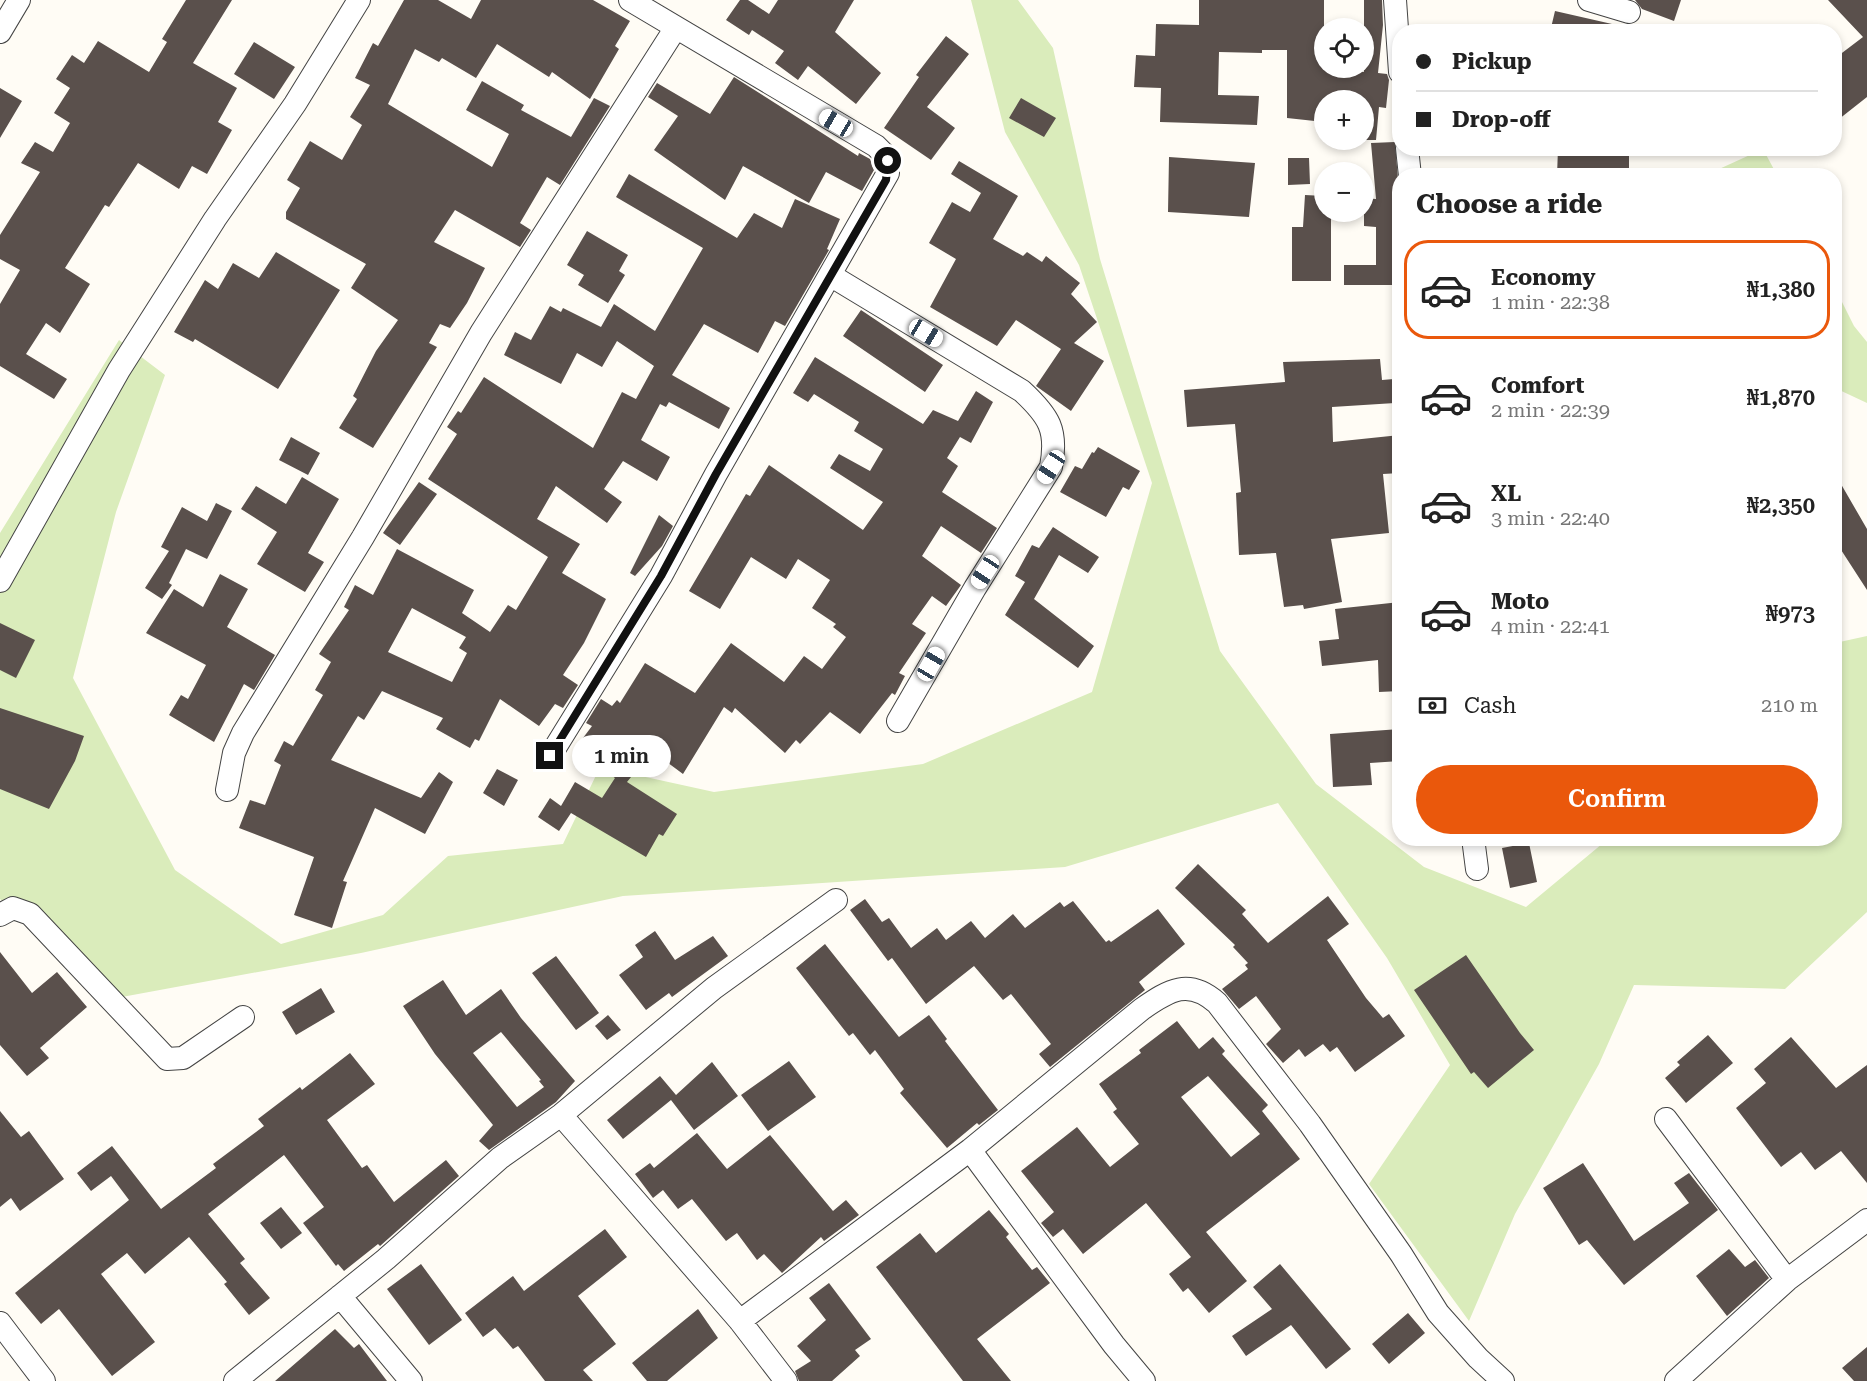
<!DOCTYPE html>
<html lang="en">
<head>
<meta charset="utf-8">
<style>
  body { margin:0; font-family:"Roboto Serif",serif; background:#f6f6f6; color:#222; height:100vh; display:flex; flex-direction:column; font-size:22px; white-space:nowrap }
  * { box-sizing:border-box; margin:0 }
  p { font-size:20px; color:#767676 }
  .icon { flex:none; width:33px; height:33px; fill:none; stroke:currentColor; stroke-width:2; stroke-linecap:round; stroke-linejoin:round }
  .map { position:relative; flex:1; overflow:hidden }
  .sheet { position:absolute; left:1392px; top:168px; width:450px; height:678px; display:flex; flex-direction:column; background:#fff; border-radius:24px; box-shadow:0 3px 9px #0003 }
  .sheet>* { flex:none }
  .guide { position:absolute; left:1392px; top:24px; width:450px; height:132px; border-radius:24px; box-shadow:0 3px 9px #0003; display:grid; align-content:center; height:132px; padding:0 24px; background:#fff }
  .controls { position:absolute; left:1314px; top:18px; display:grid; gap:12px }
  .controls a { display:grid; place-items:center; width:60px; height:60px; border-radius:50%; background:#fff; box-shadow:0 3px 9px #0003; font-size:30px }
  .end { position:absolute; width:27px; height:27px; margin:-14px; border:8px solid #111; background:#fff; box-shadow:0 0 0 3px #fff }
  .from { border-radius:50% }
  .bubble { position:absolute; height:42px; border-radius:21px; background:#fff; box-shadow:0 3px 9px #0003; font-size:20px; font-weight:600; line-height:42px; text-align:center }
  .car { position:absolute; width:18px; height:36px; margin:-18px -9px; border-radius:8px; box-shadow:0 0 4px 2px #0007; background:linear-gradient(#fff 24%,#345 0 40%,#fff 0 76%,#345 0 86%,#fff 0) }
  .guide b { display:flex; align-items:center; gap:21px; height:57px; font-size:22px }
  .guide b+b { border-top:2px solid #e0e0e0 }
  .guide i { width:15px; height:15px; background:#222 }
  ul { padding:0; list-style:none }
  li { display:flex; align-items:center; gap:18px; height:99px; margin:0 12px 9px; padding:0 12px; border:3px solid transparent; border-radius:24px }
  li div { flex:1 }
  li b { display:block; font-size:22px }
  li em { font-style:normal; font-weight:600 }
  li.selected { border-color:#ea580c }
  li>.icon { width:54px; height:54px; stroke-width:1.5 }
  h2 { padding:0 24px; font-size:27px; line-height:72px }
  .pay { display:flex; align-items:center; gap:15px; height:66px; padding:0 24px; font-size:22px }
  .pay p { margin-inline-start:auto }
  .primary-button { display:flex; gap:12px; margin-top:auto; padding:12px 24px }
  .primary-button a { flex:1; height:69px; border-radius:36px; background:#ea580c; color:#fff; font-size:24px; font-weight:600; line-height:69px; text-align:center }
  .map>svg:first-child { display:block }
  .green { fill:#daecbb }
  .building { fill:#5a504c; fill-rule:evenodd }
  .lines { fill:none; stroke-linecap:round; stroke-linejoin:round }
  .street-casing { stroke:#444; stroke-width:24 }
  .street { stroke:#fff; stroke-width:22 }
  .route { stroke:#111; stroke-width:8 }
</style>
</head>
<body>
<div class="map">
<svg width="1867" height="1381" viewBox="0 0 1867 1381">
  <rect width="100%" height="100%" fill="#fffcf5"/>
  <path class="green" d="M 971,0 L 1018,0 L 1053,48 L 1100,259 L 1220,651 L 1316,784 L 1424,867 L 1526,907 L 1608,839 L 1834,838 L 1835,643 L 1867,636 L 1867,912 L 1785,989 L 1634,985 L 1599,1064 L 1515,1214 L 1469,1321 L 1369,1184 L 1450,1065 L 1387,958 L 1278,803 L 1065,867 L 623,896 L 361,953 L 111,999 L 0,899 L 0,533 L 119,340 L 165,375 L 116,512 L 73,678 L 175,870 L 281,944 L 383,915 L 448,856 L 563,844 L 600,767 L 714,792 L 923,764 L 1092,692 L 1152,483 L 1079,265 L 1005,132 Z
    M 1763,149 L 1777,175 L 1706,175 Z
    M 1835,288 L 1854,326 L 1867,342 L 1867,403 L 1835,388 Z"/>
  <path class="building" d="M 186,0 L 232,0 L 193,63 L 237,88 L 218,122 L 232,130 L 207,174 L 192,166 L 179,189 L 138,163 L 109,207 L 105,205 L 65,268 L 90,284 L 60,333 L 46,323 L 26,354 L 67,379 L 54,399 L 0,366 L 0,304 L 20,270 L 0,259 L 0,235 L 40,172 L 21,163 L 35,142 L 53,152 L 70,123 L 54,113 L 70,88 L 56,79 L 72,55 L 84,63 L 98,41 L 149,72 L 167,42 L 162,39 Z
    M 404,0 L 438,0 L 471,19 L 481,0 L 593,0 L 630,21 L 615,46 L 619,49 L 590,99 L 552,72 L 549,77 L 497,44 L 476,78 L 442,58 L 439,62 L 415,49 L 388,104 L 492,167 L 509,134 L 466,110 L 482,81 L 524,105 L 521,110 L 571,137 L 594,98 L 610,106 L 560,185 L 547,177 L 520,223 L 531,230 L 520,247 L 455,210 L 434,242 L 485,268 L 467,303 L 450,328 L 440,324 L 429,343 L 437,347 L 373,448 L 339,428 L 357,399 L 353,396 L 376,351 L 398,320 L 351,288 L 366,264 L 286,219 L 286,212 L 300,188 L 287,180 L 310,141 L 342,160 L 362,125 L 350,117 L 370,85 L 355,78 L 373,43 L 378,46 Z
    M 740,0 L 748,0 L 769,14 L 778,0 L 854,0 L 835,32 L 881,73 L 856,104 L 808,66 L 798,80 L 775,63 L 784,51 L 752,30 L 749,35 L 726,20 Z
    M 1199,0 L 1324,0 L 1324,68 L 1364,72 L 1364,0 L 1382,0 L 1383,25 L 1378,73 L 1387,74 L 1389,80 L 1386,108 L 1379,107 L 1376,140 L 1364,140 L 1364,100 L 1324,100 L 1324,122 L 1287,118 L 1287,50 L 1262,50 L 1262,53 L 1219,52 L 1218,95 L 1259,96 L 1257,125 L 1160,122 L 1161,88 L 1134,87 L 1136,55 L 1155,56 L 1156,24 L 1199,25 Z
    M 1635,0 L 1681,0 L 1674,21 L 1642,9 Z
    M 1828,0 L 1867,0 L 1867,97 L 1834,123 L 1834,59 L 1863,37 Z
    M 1555,11 L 1612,24 L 1611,32 L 1550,32 Z
    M 946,36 L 969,54 L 927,107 L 955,128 L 931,160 L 884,128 L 919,77 L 916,75 Z
    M 254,42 L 295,67 L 274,99 L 234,74 Z
    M 734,77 L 858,156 L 859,153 L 870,159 L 874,170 L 862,191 L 826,172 L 809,203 L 743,166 L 725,200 L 654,150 L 678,116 L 648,97 L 657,83 L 710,114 Z
    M 0,88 L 22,101 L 0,138 Z
    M 1021,98 L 1056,118 L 1044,137 L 1009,118 Z
    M 1395,142 L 1400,204 L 1398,285 L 1344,285 L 1344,265 L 1376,265 L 1376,227 L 1364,226 L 1364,198 L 1376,199 L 1371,143 Z
    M 1558,148 L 1629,148 L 1629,176 L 1557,176 Z
    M 1169,157 L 1255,163 L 1249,217 L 1168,212 Z
    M 1288,158 L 1309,158 L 1310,184 L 1288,185 Z
    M 959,161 L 1018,196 L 993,239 L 1023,256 L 1027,252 L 1042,262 L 1046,256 L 1080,283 L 1071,294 L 1097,322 L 1074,343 L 1104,361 L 1071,411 L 1036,386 L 1061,349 L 1016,320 L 997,346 L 930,307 L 956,259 L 929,243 L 952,202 L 970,212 L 981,193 L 951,174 Z
    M 629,174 L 737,238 L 754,213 L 782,228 L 795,199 L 840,219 L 827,249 L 829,250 L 785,326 L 775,321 L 758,353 L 704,324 L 672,375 L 730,408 L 719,429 L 669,402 L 666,407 L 660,404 L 641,440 L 670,457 L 657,481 L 623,461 L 604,489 L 622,502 L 607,523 L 556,486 L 537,519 L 580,544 L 562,573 L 606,599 L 584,643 L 563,675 L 578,685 L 563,708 L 555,704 L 539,726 L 500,699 L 479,741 L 475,739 L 470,748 L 436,729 L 443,718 L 382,691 L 364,720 L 358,716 L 331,760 L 421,798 L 439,772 L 453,782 L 425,834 L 375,808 L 343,881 L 347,882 L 332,928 L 294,915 L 314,857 L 239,828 L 250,800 L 265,805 L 281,765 L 274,761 L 284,741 L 293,746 L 323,695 L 315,690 L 331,662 L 319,654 L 349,610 L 344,607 L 355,585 L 373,595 L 397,549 L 474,590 L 462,613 L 490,632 L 508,605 L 516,610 L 548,557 L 428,479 L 457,434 L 447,427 L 458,411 L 461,413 L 484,377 L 593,448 L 622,392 L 636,399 L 654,366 L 617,341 L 602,367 L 577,353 L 561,384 L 504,355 L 515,332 L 531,340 L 550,306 L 561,312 L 563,308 L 601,327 L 614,304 L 655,331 L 703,248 L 616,197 ZM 412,608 L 466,637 L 459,648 L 467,653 L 452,682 L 388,652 Z
    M 1305,195 L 1324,196 L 1324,212 L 1331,212 L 1331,281 L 1292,281 L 1292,227 L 1303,227 Z
    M 587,231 L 628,255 L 619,271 L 625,275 L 608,303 L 578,285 L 584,275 L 567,265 Z
    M 276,252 L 340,290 L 278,389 L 195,339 L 193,342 L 174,332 L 205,280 L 218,289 L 233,263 L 259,278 Z
    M 861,310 L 943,365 L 925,392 L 843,336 Z
    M 815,357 L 923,424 L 933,410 L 958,421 L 976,391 L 993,402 L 971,443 L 960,437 L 947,458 L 958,466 L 942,492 L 997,528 L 981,553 L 941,526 L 922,556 L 961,585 L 946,606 L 932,596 L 912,624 L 926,633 L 899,673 L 905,676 L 895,695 L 892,693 L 860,734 L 830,712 L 800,744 L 796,740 L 785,753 L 735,708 L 732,713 L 724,707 L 683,774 L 652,751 L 627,782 L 677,814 L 663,836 L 659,834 L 646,857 L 571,813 L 559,831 L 538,817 L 550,798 L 561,806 L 575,782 L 602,798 L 615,778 L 588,759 L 593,751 L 580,742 L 592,726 L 586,723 L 601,699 L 612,706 L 617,700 L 620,703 L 645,663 L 695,693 L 731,643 L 784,682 L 804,656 L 822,669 L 846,637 L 833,627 L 836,624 L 812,608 L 830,580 L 798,559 L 786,579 L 751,557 L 720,609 L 689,591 L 746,494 L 750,496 L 769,465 L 863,530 L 883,502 L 830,468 L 839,454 L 870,471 L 883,449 L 854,431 L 859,422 L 814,394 L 808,402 L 793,393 Z
    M 1380,359 L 1382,380 L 1394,379 L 1395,403 L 1332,407 L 1333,442 L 1400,435 L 1400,473 L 1383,474 L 1389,533 L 1331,539 L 1342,602 L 1304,609 L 1303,605 L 1284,607 L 1276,553 L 1239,555 L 1236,493 L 1241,492 L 1235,424 L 1187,427 L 1184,390 L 1285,382 L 1283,362 Z
    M 291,437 L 320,453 L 308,475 L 279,460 Z
    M 1098,447 L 1140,471 L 1129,490 L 1123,487 L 1106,517 L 1060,492 L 1075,466 L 1082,469 L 1092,452 L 1094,453 Z
    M 1834,472 L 1867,529 L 1867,590 L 1834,539 Z
    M 302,477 L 339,499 L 308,553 L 324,562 L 305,592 L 257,564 L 277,532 L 241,509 L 256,486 L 286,504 Z
    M 419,482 L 437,494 L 400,545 L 383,533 Z
    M 216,503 L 232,511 L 207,559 L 186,549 L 169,583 L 172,585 L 162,599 L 145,588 L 169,551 L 161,547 L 182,507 L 207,521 Z
    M 659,515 L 673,526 L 662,546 L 635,576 L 630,573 Z
    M 1053,527 L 1099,557 L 1088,573 L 1059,555 L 1034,599 L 1094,646 L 1078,668 L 1005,615 L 1025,582 L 1015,576 L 1032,545 L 1039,548 Z
    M 220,574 L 248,589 L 227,627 L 275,655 L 254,690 L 244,684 L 214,742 L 169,715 L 181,695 L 188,699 L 206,665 L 146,633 L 174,589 L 203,607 Z
    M 1400,602 L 1400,691 L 1379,692 L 1378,660 L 1322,666 L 1319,641 L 1339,639 L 1335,609 Z
    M 0,623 L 35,640 L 16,678 L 0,670 Z
    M 0,708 L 84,736 L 75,761 L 49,809 L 0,789 Z
    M 1400,729 L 1400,761 L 1370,763 L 1372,785 L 1333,787 L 1330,734 Z
    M 497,769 L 518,780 L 504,806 L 483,793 Z
    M 1529,843 L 1537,882 L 1510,888 L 1502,848 Z
    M 1198,864 L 1246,910 L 1242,914 L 1268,943 L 1328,896 L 1349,924 L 1327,940 L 1366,998 L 1383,1018 L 1389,1014 L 1405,1036 L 1355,1072 L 1337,1047 L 1330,1052 L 1323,1044 L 1305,1057 L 1299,1049 L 1283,1063 L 1266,1044 L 1281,1029 L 1256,996 L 1239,1009 L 1222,989 L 1248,969 L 1245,965 L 1248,963 L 1233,947 L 1235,945 L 1175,888 Z
    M 865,899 L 882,922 L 889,918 L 911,948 L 937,928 L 946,940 L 971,921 L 985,938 L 1013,914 L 1025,928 L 1060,902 L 1064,907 L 1073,901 L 1106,942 L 1109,940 L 1111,942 L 1158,909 L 1185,944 L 1139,982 L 1145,990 L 1050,1067 L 1039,1054 L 1051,1044 L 1011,994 L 1003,1000 L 974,966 L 926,1004 L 892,958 L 888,961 L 850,910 Z
    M 655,931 L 675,960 L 713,936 L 728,956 L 672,997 L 669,993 L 646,1010 L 619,975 L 643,957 L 635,945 Z
    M 825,944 L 899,1037 L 929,1015 L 947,1039 L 945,1041 L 998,1110 L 979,1125 L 977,1123 L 947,1148 L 900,1093 L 904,1089 L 875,1050 L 870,1055 L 853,1033 L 849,1036 L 796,968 Z
    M 0,952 L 32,993 L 57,972 L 87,1007 L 40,1048 L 49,1058 L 27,1076 L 0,1045 Z
    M 1466,955 L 1520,1033 L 1534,1050 L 1488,1088 L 1474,1072 L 1471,1074 L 1414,990 Z
    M 556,956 L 599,1013 L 576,1030 L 532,973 Z
    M 443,980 L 466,1015 L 501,989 L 521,1018 L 575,1081 L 556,1102 L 489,1150 L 479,1141 L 493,1125 L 435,1054 L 403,1006 ZM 501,1032 L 541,1080 L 539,1081 L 544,1087 L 517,1107 L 473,1053 Z
    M 321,988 L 335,1012 L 296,1035 L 282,1012 Z
    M 608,1015 L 621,1030 L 607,1040 L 595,1026 Z
    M 1177,1021 L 1199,1049 L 1213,1037 L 1225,1051 L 1222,1054 L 1268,1105 L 1262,1111 L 1300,1159 L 1206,1232 L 1247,1281 L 1209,1313 L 1188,1288 L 1183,1292 L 1169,1274 L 1191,1257 L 1146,1203 L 1083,1254 L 1063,1229 L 1053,1237 L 1041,1223 L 1054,1212 L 1021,1171 L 1077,1127 L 1110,1167 L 1139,1144 L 1113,1112 L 1117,1109 L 1099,1084 L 1141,1053 L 1139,1050 ZM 1208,1076 L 1260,1134 L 1231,1157 L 1181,1097 Z
    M 1708,1035 L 1733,1063 L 1686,1103 L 1665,1078 L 1680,1065 L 1677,1062 Z
    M 1791,1037 L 1836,1088 L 1867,1065 L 1867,1183 L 1841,1151 L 1815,1170 L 1801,1152 L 1781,1167 L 1736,1108 L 1766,1083 L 1754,1069 Z
    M 350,1053 L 375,1084 L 327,1120 L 362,1168 L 367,1165 L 394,1202 L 446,1160 L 459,1176 L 380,1246 L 378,1244 L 344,1271 L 338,1264 L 336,1266 L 303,1223 L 324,1207 L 284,1155 L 208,1214 L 245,1259 L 240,1263 L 270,1298 L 249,1315 L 224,1284 L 227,1282 L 189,1237 L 145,1274 L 127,1253 L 101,1274 L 155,1342 L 112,1376 L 59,1309 L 41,1324 L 15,1293 L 129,1200 L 111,1176 L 91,1191 L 77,1173 L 112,1146 L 161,1209 L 216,1168 L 213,1164 L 264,1126 L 258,1119 L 300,1087 L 302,1090 Z
    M 789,1061 L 816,1097 L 768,1131 L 741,1095 Z
    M 712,1062 L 738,1096 L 694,1130 L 671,1100 L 623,1139 L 607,1120 L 660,1076 L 676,1095 Z
    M 0,1111 L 21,1137 L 29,1131 L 64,1179 L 20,1211 L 11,1198 L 0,1207 Z
    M 697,1133 L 727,1169 L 770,1135 L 833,1211 L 846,1200 L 859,1215 L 824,1241 L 821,1237 L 782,1273 L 764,1254 L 757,1260 L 737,1233 L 726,1241 L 692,1199 L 678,1209 L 663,1190 L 653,1198 L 635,1174 L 650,1163 L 654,1168 Z
    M 1583,1163 L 1634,1241 L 1689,1203 L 1674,1183 L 1689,1173 L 1718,1210 L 1624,1285 L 1587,1240 L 1579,1245 L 1543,1188 Z
    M 281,1207 L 302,1233 L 281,1249 L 260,1223 Z
    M 989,1210 L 1009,1234 L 1006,1237 L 1032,1270 L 1037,1267 L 1050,1283 L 977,1339 L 1011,1381 L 963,1381 L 876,1267 L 920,1233 L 936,1253 Z
    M 605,1229 L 627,1257 L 578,1296 L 616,1344 L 583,1370 L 593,1381 L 545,1381 L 518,1346 L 513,1349 L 495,1328 L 483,1337 L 465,1313 L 513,1276 L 524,1291 Z
    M 1729,1249 L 1745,1267 L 1755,1260 L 1769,1278 L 1727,1316 L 1696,1276 Z
    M 421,1264 L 462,1320 L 429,1345 L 387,1289 Z
    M 1280,1264 L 1351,1349 L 1326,1369 L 1291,1325 L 1246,1356 L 1232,1336 L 1272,1309 L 1253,1287 Z
    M 829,1283 L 871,1339 L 855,1350 L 860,1356 L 832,1381 L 799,1381 L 795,1371 L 811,1361 L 797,1346 L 826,1320 L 809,1298 Z
    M 698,1309 L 718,1338 L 667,1381 L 647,1381 L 632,1363 Z
    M 1408,1313 L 1425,1333 L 1389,1364 L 1372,1344 Z
    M 335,1329 L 354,1348 L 359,1344 L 387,1381 L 275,1381 Z
    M 1867,1347 L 1867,1381 L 1854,1381 L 1842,1368 Z"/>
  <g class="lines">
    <g class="street-casing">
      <path id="street" d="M 1395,0 L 1400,72
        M 1589,0 L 1629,12
        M 0,32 L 19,0
        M 1407,148 L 1410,176
        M 830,275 L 1022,391 C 1049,416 1058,430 1051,467 L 975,588 L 898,721
        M 0,581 L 119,370 L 215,219 L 295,104 L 359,0
        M 550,756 L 661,576 L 716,474 L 888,173 L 886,156 L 876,146 L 630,0
        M 227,790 L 234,753 L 243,733 L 363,537 L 481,333 L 675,29
        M 1473,838 L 1477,869
        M 0,915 L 13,908 L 30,914 L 167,1059 L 183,1058 L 243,1017
        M 561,1115 L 740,1321 L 786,1381
        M 1666,1119 L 1787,1280
        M 970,1150 L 1114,1345 L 1144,1381
        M 340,1296 L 411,1381
        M 740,1321 L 970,1150 L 1142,1009 C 1169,990 1189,978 1217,1003 L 1310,1124 L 1401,1254 L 1438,1313 L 1478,1358 L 1503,1381
        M 0,1323 L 44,1381
        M 235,1381 L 386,1259 L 500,1158 L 561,1115 L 714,988 L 836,900
        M 1676,1381 L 1787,1280 L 1867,1220"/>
    </g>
    <use href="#street" class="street"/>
  </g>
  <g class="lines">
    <path class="route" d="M 550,756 L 661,576 L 716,474 L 886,180 L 888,161"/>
  </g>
</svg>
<div class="controls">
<a><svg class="icon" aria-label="locate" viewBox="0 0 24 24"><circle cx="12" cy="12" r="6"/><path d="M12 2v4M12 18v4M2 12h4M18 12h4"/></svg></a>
<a>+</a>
<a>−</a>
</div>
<i class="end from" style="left:888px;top:161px"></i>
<i class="end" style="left:550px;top:756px"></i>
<div class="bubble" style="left:572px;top:735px;width:99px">1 min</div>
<i class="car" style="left:836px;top:123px;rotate:300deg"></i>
<i class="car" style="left:926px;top:333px;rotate:121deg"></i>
<i class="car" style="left:1051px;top:467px;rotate:213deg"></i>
<i class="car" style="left:985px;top:572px;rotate:213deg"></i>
<i class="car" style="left:931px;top:664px;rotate:30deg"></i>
<div class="guide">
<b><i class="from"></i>Pickup</b>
<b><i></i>Drop-off</b>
</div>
<section class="sheet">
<h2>Choose a ride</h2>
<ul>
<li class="selected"><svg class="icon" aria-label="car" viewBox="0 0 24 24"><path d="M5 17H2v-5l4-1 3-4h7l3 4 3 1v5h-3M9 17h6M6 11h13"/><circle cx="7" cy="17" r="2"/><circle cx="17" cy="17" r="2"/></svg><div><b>Economy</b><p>1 min · 22:38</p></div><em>₦1,380</em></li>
<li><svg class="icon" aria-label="car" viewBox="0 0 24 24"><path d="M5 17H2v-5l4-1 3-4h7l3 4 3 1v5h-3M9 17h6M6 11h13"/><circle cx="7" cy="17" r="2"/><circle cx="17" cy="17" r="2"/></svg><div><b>Comfort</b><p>2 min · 22:39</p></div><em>₦1,870</em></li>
<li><svg class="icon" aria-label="car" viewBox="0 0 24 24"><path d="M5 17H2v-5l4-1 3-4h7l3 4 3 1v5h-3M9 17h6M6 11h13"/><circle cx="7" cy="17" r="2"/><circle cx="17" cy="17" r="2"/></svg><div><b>XL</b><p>3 min · 22:40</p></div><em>₦2,350</em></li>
<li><svg class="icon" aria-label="car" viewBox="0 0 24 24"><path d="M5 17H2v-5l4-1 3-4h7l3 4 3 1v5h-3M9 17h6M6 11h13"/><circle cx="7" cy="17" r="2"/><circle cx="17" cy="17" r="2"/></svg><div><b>Moto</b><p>4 min · 22:41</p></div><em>₦973</em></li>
</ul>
<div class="pay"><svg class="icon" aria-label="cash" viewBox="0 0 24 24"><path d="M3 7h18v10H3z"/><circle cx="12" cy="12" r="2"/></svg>Cash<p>210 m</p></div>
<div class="primary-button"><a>Confirm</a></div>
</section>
</div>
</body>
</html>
